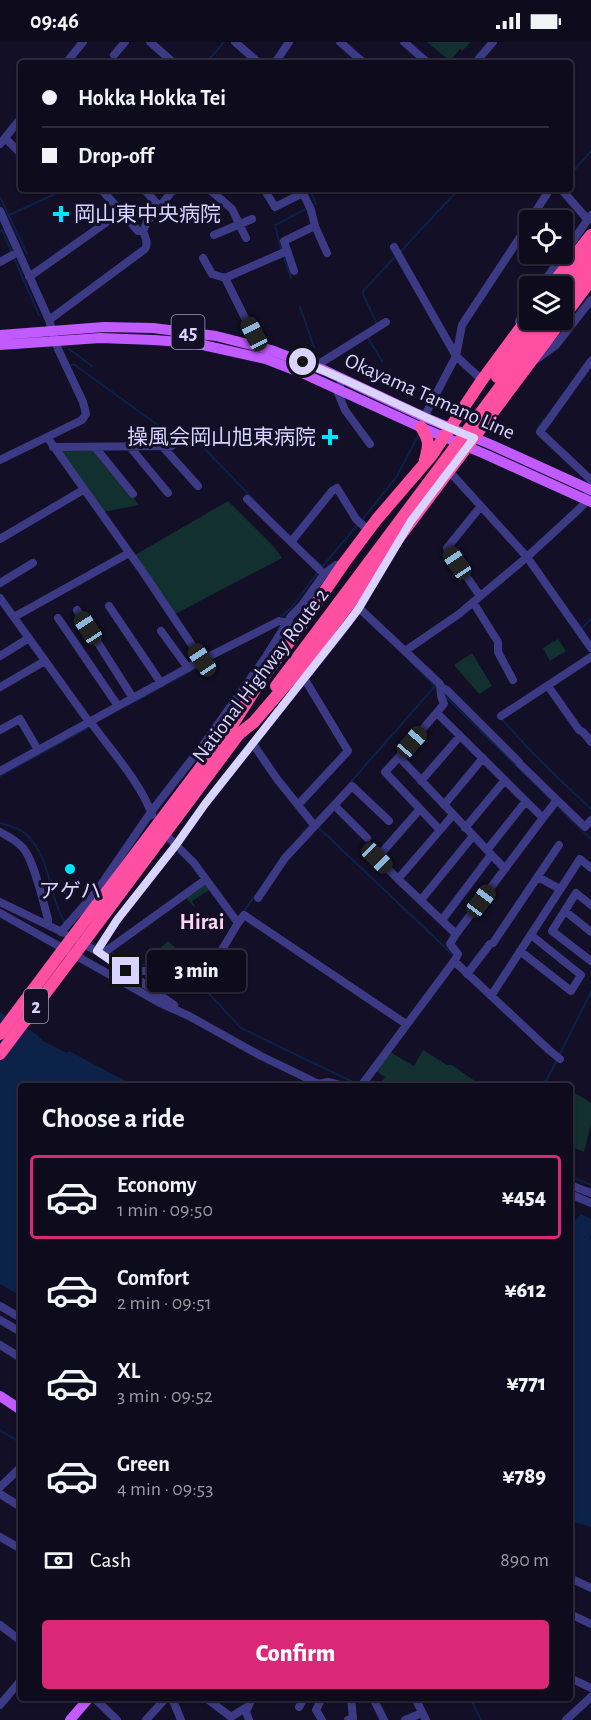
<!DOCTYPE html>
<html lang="en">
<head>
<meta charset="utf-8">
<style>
  body { margin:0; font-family:"Alegreya Sans","Noto Sans JP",sans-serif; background:#171425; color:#f1f3f6; height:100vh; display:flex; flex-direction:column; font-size:22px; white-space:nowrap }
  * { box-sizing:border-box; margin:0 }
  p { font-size:20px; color:#9b9ba3 }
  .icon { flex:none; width:33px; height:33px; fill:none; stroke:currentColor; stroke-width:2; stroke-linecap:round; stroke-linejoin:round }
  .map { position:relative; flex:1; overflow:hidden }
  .drawer { position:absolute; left:18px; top:1041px; width:555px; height:618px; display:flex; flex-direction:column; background:#0e0b1c; border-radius:6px; box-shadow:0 2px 4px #0004,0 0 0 2px #2e2b3b }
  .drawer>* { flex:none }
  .banner { position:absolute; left:18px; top:18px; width:555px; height:132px; border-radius:6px; box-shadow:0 2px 4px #0004,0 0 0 2px #2e2b3b; display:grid; align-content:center; height:132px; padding:0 24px; background:#0e0b1c }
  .buttons { position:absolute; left:519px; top:168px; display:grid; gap:12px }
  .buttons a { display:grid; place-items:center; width:54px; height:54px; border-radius:6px; background:#0e0b1c; box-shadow:0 2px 4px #0004,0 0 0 2px #2e2b3b; font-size:30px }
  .end { position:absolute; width:27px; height:27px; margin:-14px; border:8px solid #d9d4ff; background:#111; box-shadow:0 0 0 3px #111 }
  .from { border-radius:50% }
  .bubble { position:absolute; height:42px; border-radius:6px; background:#0e0b1c; box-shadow:0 2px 4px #0004,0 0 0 2px #2e2b3b; font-size:20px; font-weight:800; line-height:42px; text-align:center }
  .car { position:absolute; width:18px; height:36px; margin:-18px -9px; border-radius:8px; box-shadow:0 0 4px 2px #0007; background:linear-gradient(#222 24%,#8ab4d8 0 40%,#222 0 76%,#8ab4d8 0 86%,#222 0) }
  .banner b { display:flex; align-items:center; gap:21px; height:57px; font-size:22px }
  .banner b+b { border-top:2px solid #2e2b3b }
  .banner i { width:15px; height:15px; background:#f1f3f6 }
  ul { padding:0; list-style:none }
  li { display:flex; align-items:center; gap:18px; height:84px; margin:0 12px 9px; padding:0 12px; border:3px solid transparent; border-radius:6px }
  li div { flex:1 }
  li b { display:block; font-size:22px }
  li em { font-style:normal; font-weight:800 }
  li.active { border-color:#db2777 }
  li>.icon { width:54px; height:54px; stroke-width:1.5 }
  h2 { padding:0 24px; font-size:27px; line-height:72px }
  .pay { display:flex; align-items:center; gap:15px; height:66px; padding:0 24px; font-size:22px }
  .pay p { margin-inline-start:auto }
  .action { display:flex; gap:12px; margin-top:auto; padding:12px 24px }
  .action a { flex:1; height:69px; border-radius:6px; background:#db2777; color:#fff; font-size:24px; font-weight:800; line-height:69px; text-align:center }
  .status { display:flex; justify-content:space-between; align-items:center; height:42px; padding:0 30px; background:#0e0b1c; direction:ltr }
  .status svg { height:16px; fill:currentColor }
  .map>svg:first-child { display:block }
  .green { fill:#12302f }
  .water { fill:#0c2248 }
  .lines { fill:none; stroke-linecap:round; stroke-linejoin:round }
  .stream { stroke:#0c2248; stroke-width:2 }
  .minor { stroke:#3d3a85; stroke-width:8 }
  .major { stroke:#c25bff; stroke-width:10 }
  .highway { stroke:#ff4fa3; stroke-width:12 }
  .highway-bridge { stroke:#ff4fa3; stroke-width:12 }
  .route { stroke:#d9d4ff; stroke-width:8 }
  .poi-dot { fill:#00e5ff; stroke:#130f26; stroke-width:2 }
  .labels { text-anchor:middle; stroke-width:6; stroke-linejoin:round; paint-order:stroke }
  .shield { fill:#130f26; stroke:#9e99be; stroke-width:1.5 }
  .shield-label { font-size:20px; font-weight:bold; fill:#d9d4ff }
  .poi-label { font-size:21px; fill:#d9d4ff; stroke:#130f26; text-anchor:start }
  .street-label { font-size:21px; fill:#d9d4ff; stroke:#130f26 }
  .neighbourhood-label { font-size:22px; font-weight:bold; fill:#ffd6f0; stroke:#130f26 }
</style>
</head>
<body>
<div class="status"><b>09:46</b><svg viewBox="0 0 49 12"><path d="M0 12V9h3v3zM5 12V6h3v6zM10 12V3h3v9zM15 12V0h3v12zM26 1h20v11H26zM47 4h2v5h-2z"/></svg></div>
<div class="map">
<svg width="591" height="1678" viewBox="0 0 591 1678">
  <rect width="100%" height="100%" fill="#130f26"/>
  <path class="green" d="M 427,0 L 471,0 L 462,9 L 460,7 L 450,19 Z
    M 93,407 L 139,463 L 103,470 L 60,408 Z
    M 228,459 L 275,506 L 282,516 L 175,572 L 135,513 Z
    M 558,597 L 566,609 L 550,619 L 543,606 Z
    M 472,611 L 492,644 L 479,652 L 454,623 Z
    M 204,841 L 211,847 L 192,859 L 195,864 L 194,865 L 185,855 Z
    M 168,899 L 188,917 L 185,921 L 192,928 L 196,924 L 203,931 L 200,935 L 181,925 L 148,917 Z
    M 423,1008 L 447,1023 L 452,1023 L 482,1044 L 379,1044 L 385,1035 L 376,1029 L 390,1010 L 414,1024 Z
    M 570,1048 L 591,1061 L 591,1082 L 584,1110 L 570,1104 Z"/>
  <path class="water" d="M 0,970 L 36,992 L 43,999 L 67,1011 L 69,1009 L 135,1044 L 21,1044 L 21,1254 L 0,1242 Z
    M 581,1172 L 591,1177 L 591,1193 L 589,1196 L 591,1198 L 591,1485 L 570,1479 L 570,1190 L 573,1181 Z"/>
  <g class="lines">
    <path class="stream" d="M 206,21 L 224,0
      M 570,133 L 591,109
      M 309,147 L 316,161 L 311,165
      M 0,155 L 27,212
      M 9,173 L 66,147
      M 0,189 L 2,188 L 12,211
      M 281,207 L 275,183 L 306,167
      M 400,210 L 459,147
      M 283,213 L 291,236
      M 14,216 L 39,273
      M 300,265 L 314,305
      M 377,282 L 363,252 L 363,249 L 396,214
      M 369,294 L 368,296 L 382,319
      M 69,307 L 92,324
      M 71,323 L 75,323 L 174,395
      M 537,387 L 544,377
      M 179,397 L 191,396 L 197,399 L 259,463
      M 362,478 L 397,434 L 417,396
      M 313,516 L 323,525
      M 323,524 L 358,482
      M 281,574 L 291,566 L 318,530
      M 581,587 L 591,577
      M 410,619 L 436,645
      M 444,653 L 591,797
      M 128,663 L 205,621
      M 503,676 L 501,676 C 529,709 560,738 591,767
      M 0,734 L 89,685
      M 349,742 L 435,644
      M 0,781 C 9,784 19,786 26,792 C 42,807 47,828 52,848 C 55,858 58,869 64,879
      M 319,786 L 453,913
      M 302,792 L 309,784
      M 243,871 L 255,853
      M 90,899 L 95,902
      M 111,910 C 118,914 126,917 133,920 C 156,926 178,928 198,940 L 241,986 L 357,1042
      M 560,1012 L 591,950
      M 543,1044 L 557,1018
      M 570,1134 L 591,1143
      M 0,1388 L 21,1401
      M 470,1656 L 481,1678"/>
    <path class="minor" d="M 150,0 L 174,21
      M 235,0 L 259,21
      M 340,0 L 364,21
      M 404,0 L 428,21
      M 114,13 L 125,0
      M 66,21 L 83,0
      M 275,21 L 289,0
      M 475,21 L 493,0
      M 5,96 L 21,112
      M 0,102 L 21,76
      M 101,147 L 138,189 L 143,189
      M 144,147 L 159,164
      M 209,147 L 232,167 L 246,196
      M 264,147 L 275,165 L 303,151 L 311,168 L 315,184 L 327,211
      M 561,147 L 588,178
      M 0,169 L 49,278 L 58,307 L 83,360 L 86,372 L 82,378 L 0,418
      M 530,178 L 550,147
      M 214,193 L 252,177
      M 394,205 L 456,314 L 482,338
      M 203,216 L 212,232 L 225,236
      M 0,220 L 18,210
      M 294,229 L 284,199 L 315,184
      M 29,235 L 121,170
      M 541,244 L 591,173
      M 49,278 L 145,207 C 149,201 145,195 143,189 L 147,180 L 174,147
      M 519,279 L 530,262
      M 250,302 L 253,292 L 225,236 L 287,209
      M 537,317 L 556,303 L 591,258
      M 591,319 L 540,390 L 591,438
      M 320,326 L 322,320 L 386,280
      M 342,336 L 338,351 L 345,368 L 370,402
      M 424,375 L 456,314 L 462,283 L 530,180
      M 47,395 L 143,530 L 202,618
      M 162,404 L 198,444
      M 53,405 L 172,404 L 180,392
      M 95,405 L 133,452
      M 130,405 L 168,451
      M 449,429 L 527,515 L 591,606
      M 247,457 L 324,532
      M 0,497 L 83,448
      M 291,500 L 332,449 L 337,446 L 356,477 L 369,489
      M 0,541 L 33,521
      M 480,554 L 447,506 L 481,464
      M 0,556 L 87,677 L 92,682 C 111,708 142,743 152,773
      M 473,560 L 498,600 L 498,610 L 513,638
      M 109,564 L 161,641
      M 355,564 L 359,566 L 440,642 L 441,654 L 444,662 L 399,715 L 505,827
      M 77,568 L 133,656
      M 14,575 L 129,511
      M 58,576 L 118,664
      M 161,589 L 188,626
      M 405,609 L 459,572 L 527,515 L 578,468 L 583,463 L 588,452
      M 0,614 L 29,596
      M 548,644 L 579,688 L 583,690 L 591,700
      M 0,645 L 45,619
      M 441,645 L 447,648 L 519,720
      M 501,674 L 591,615
      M 0,688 L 20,677 L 38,708
      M 253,702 L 277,737 L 314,783
      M 399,715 L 385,730 L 440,788
      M 520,722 L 585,785 L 591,778
      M 0,729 L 202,618 L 279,579 C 285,580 292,581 294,587 L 291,593
      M 421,739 L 460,694
      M 298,763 L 348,709 L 304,636
      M 334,763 L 367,796
      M 444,763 L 483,716
      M 453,773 L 398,837 L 456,892
      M 543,776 L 557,758
      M 465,786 L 505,738
      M 162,789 L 194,821 L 238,881
      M 0,790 C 8,794 17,799 23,806 C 34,818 43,860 48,877 L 48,882
      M 487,808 L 526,759
      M 538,835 L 560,847
      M 398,837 L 377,816 L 420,767
      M 258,856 L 285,816 L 352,744 L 389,779
      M 421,858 L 473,794
      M 0,860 L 64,891
      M 591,863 L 576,851 L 552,889 L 591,919
      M 565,869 L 591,890
      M 0,871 L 160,961 L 189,974 L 261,1014 L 323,1044
      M 442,878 L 491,813
      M 61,890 L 96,850 L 151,770 L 206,699 L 265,616 L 291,574 L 302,563 L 324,532 L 336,523 L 344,522
      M 80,900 L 102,912 L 174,963
      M 97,909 L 117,878 L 176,803 L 205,762 L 335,598 L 359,566 L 381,528
      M 520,909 L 571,949 L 581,933 L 531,893
      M 102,912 L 205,838
      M 454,919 L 549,1008 L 560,1017
      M 126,929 C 136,926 168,933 179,936 C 186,938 191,942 197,944 L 205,936 L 238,881 L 244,873 L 406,982
      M 467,932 L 490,902 L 493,901 L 559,803
      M 491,954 L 580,817 L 591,826
      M 318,1042 L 328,1040 L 344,1044
      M 361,1044 L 455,918 L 458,912 L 450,902 L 456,892 L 543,776 L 437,671
      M 570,1143 L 591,1151
      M 570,1152 L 591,1161
      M 0,1264 L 21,1276
      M 0,1278 L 21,1290
      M 0,1303 L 21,1316
      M 0,1445 L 21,1425
      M 0,1452 L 21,1465
      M 0,1495 L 21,1507
      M 570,1536 L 591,1546
      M 570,1572 L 591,1582
      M 0,1583 L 21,1599
      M 570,1636 L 591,1646
      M 94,1656 L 117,1678
      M 172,1656 L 181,1678
      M 206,1656 L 231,1675 L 247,1665
      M 373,1656 L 384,1678
      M 415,1656 L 426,1678
      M 0,1663 L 21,1638
      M 299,1665 L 304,1656
      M 146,1678 L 166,1656
      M 249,1678 L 246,1670 L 252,1656
      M 322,1678 L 316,1668 L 322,1656
      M 348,1678 L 353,1676 L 351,1656
      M 405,1678 L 422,1671
      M 566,1678 L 591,1655"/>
    <path class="major" d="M 0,293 L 104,285 L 153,286 L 216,294 L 271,308 L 326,329 L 424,375 L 492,403 L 591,448
      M 0,303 L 100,296 L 154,298 L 194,301 L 266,317 L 302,331 L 418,384 L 487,413 L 591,460
      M 0,1354 L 21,1368
      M 70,1678 L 89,1656"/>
    <path class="highway" d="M 551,244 L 591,193
      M 562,247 L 591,209
      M 562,261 L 591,223
      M 562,277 L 591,238
      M 421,385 C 430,399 429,403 425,418
      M 276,644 L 339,560
      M 231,685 L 259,641 L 296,591 L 344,521 L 377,477 L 432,413 L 482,338 L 530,273
      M 239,692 L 254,680 L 308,617 L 562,278
      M 0,992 L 62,909
      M 0,1012 L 72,916"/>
    <path class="highway-bridge" d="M 497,335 L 540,278
      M 339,560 L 550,278
      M 62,909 L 231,685
      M 72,916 L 239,692"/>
  </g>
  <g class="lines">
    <path class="route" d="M 126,929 L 97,909 L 117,878 L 176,803 L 205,762 L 347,582 L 359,566 L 411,479 L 474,396 C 416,373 361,343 303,320"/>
  </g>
  <g class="poi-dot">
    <path d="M58 163h6v6h6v6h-6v6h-6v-6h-6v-6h6z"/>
    <path d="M327 386h6v6h6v6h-6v6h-6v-6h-6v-6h6z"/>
    <circle cx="70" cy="827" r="6"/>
  </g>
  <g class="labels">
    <g class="shield">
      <rect x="171.5" y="273" width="33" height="34" rx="4.5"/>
      <rect x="24" y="947" width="24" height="34" rx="4.5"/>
    </g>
    <g class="shield-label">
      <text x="188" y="297">45</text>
      <text x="36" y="971">2</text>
    </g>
    <g class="poi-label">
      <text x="74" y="179">岡山東中央病院</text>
      <text x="316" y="402" text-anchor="end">操風会岡山旭東病院</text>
      <text x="70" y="856" text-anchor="middle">アゲハ</text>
    </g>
    <g class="street-label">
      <text transform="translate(430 354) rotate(24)" y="7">Okayama Tamano Line</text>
      <text transform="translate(260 633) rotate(-53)" y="7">National Highway Route 2</text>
    </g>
    <g class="neighbourhood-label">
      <text x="202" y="887">Hirai</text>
    </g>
  </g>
</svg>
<div class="buttons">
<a><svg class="icon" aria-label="locate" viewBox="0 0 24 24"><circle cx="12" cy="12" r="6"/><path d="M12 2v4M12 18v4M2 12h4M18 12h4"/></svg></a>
<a><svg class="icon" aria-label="layers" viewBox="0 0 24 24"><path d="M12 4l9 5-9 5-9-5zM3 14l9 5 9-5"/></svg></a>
</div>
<i class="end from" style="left:303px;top:320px"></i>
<i class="end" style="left:126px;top:929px"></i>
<div class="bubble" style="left:147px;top:908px;width:99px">3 min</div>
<i class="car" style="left:254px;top:292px;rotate:333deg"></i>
<i class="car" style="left:457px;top:521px;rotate:326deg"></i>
<i class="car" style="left:88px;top:586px;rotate:327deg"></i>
<i class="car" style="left:202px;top:618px;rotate:326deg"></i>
<i class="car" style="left:412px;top:700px;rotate:41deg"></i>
<i class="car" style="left:377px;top:816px;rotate:135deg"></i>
<i class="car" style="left:481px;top:859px;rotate:37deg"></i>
<div class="banner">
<b><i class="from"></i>Hokka Hokka Tei</b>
<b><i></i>Drop-off</b>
</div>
<section class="drawer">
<h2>Choose a ride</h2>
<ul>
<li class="active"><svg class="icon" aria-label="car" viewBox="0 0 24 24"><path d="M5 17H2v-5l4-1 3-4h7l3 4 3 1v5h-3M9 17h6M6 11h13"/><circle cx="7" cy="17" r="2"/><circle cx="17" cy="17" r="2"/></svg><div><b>Economy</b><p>1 min · 09:50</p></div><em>¥454</em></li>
<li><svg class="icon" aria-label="car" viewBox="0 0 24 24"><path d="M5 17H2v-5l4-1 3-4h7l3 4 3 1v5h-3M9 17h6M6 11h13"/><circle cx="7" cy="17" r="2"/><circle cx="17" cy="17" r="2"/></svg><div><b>Comfort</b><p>2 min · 09:51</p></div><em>¥612</em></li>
<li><svg class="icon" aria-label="car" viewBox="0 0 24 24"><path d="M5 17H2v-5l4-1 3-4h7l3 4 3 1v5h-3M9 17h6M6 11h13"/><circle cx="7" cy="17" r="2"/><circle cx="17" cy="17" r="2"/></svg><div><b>XL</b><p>3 min · 09:52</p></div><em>¥771</em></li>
<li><svg class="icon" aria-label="car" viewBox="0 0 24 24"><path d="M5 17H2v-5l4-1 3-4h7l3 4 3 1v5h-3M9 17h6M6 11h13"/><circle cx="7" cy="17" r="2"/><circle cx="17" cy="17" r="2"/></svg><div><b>Green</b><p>4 min · 09:53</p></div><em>¥789</em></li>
</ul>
<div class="pay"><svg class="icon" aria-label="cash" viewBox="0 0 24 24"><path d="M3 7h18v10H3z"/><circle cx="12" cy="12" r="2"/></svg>Cash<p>890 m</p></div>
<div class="action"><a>Confirm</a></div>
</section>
</div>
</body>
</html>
